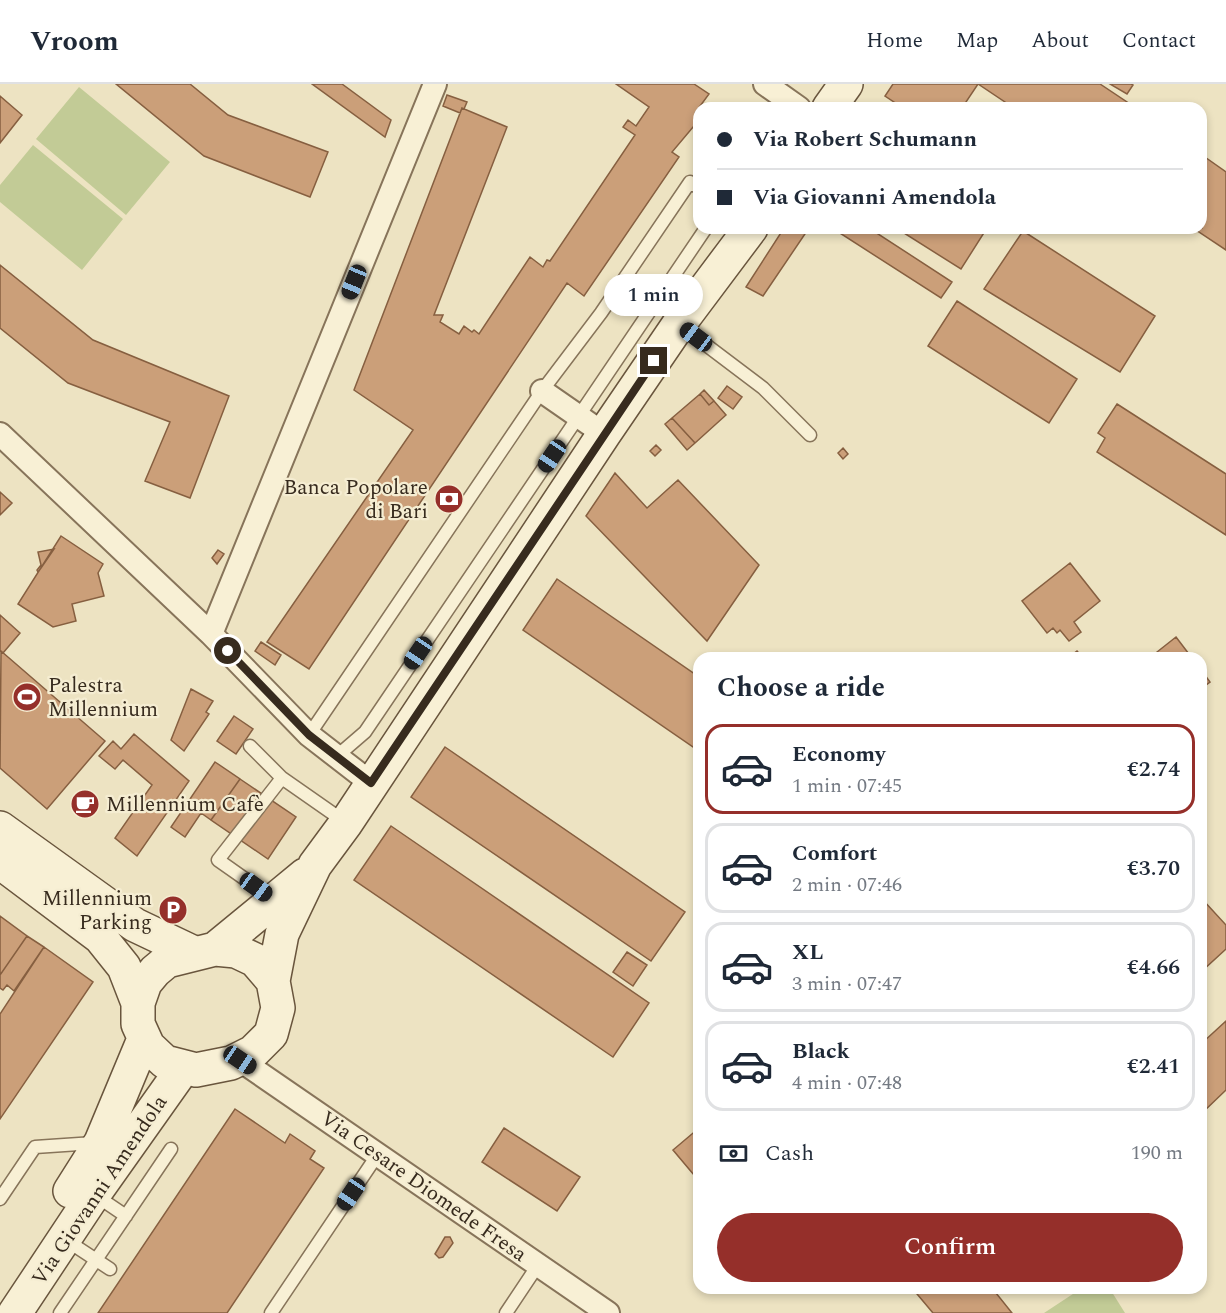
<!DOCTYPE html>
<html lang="en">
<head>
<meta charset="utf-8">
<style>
  body { margin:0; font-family:Spectral,serif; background:#f6f6f7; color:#1f2937; height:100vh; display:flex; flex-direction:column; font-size:22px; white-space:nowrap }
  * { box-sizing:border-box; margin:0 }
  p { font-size:20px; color:#747a83 }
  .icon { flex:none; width:33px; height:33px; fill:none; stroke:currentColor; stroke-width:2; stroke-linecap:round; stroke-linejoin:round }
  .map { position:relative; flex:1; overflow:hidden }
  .sheet { position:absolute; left:693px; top:568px; width:514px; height:642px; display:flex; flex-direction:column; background:#fff; border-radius:18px; box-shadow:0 3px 9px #0003 }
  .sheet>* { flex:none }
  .banner { position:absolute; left:693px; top:18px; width:514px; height:132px; border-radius:18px; box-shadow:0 3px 9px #0003; display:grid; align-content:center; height:132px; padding:0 24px; background:#fff }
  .end { position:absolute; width:27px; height:27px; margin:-14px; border:8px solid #372b1e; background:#fff; box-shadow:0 0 0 3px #fff }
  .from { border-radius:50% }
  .bubble { position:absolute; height:42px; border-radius:21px; background:#fff; box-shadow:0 3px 9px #0003; font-size:20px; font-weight:600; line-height:42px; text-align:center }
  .car { position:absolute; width:18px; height:36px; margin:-18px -9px; border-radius:8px; box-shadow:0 0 4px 2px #0007; background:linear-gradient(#222 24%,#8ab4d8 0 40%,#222 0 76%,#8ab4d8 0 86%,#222 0) }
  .banner b { display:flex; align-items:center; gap:21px; height:57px; font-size:22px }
  .banner b+b { border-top:2px solid #e0e1e3 }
  .banner i { width:15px; height:15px; background:#1f2937 }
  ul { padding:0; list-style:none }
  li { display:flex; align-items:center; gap:18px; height:90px; margin:0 12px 9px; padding:0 12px; border:3px solid #e0e1e3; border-radius:18px }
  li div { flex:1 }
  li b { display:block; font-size:22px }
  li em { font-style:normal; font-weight:600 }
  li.on { border-color:#952f2a }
  li>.icon { width:54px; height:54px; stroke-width:1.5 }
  h2 { padding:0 24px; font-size:27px; line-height:72px }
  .pay { display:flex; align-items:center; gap:15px; height:66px; padding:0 24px; font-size:22px }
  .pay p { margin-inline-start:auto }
  .primary-button { display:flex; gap:12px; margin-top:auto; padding:12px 24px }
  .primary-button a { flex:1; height:69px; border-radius:36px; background:#952f2a; color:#fff; font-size:24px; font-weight:600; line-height:69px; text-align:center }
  header { display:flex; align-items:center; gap:36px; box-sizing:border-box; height:84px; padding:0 30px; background:#fff; border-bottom:2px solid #e0e1e3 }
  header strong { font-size:28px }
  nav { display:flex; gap:33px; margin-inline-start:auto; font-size:21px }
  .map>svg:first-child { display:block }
  .green { fill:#c2cb96 }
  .building { fill:#cb9f79; stroke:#865f40; stroke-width:1.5 }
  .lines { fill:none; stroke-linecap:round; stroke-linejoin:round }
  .service-casing { stroke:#87745a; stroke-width:15 }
  .minor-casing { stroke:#87745a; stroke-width:26 }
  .secondary-casing { stroke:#69553d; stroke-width:36 }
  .service { stroke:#f8f0d5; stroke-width:12 }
  .minor { stroke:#f8f0d5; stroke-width:22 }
  .secondary { stroke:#f8f0d5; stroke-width:33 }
  .route { stroke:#372b1e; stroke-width:8 }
  .labels { text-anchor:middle; stroke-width:4.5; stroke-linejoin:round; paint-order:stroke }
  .poi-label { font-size:21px; fill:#372b1e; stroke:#f5edd2; text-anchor:end }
  .street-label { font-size:21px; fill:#372b1e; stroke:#f5edd2 }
</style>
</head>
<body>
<header>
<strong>Vroom</strong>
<nav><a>Home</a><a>Map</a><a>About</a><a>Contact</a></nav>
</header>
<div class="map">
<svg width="1226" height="1229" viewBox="0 0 1226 1229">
  <rect width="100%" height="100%" fill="#ede3c2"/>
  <path class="green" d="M 79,3 L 170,78 L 126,131 L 36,55 Z
    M 33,61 L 123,135 L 82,186 L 0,118 L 0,101 Z
    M 1082,1204 L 1110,1205 L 1125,1229 L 1044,1229 Z"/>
  <path class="building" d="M 116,0 L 190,0 L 228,31 L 328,68 L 310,113 L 204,72 Z
    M 312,0 L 342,0 L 391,36 L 385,53 Z
    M 616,0 L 694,0 L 709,10 L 695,29 L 699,31 L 699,36 L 672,68 L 679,73 L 584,212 L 567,199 L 309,585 L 267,558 L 413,346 L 354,306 L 462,24 L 507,43 L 434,231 L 443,231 L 440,238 L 459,250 L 464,242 L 472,248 L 474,246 L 479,250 L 530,173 L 543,183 L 547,176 L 550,177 L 635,51 L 623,43 L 628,36 L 636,42 L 649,23 Z
    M 893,0 L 1100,0 L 1136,24 L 1014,24 L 978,0 L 962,24 L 903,24 L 885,12 Z
    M 1110,0 L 1131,0 L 1133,1 L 1127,10 Z
    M 447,11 L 467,18 L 464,25 L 462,24 L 460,29 L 443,22 Z
    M 0,12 L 22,31 L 0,59 Z
    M 1202,71 L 1226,88 L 1226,166 L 1193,144 L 1202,144 Z
    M 784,144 L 809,144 L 763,212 L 746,203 Z
    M 832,144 L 869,144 L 952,198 L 941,214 Z
    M 896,144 L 987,144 L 961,185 Z
    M 1023,147 L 1155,232 L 1120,288 L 984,205 Z
    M 0,181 L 93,256 L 229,312 L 190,414 L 145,397 L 170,338 L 68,299 L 0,244 Z
    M 957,217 L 1077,295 L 1049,339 L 928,262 Z
    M 727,302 L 742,313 L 733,325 L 718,314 Z
    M 704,306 L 714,317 L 709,321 L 700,310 Z
    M 700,310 L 709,321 L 714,317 L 726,331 L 695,359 L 672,334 Z
    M 1117,320 L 1226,390 L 1226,451 L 1097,368 L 1105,354 L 1098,349 Z
    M 672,334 L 695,359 L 687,366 L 665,340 Z
    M 656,361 L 661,366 L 655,372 L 650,367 Z
    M 843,364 L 848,370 L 843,375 L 838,369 Z
    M 615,389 L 647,424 L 678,396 L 759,481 L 707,557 L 586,432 Z
    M 0,408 L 12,419 L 0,431 Z
    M 61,452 L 103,480 L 98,489 L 104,512 L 72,520 L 76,537 L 53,543 L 18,520 Z
    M 54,465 L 41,484 L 38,488 L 37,486 L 41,481 L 38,468 Z
    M 218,466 L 224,470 L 217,480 L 212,474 Z
    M 1070,479 L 1100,517 L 1074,538 L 1081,548 L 1069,557 L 1060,546 L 1057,549 L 1053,544 L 1047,549 L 1022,517 Z
    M 557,495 L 699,593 L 699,667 L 523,546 Z
    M 0,531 L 20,549 L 3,569 L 0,567 Z
    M 1176,553 L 1192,574 L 1162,574 L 1157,568 Z
    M 261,558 L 281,571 L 275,581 L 255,567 Z
    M 1,567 L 105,657 L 47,725 L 0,684 Z
    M 1077,567 L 1083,574 L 1068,574 Z
    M 1202,587 L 1210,598 L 1202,604 Z
    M 191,605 L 213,617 L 206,628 L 209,630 L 184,667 L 171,656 Z
    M 234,632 L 253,645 L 236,670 L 217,657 Z
    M 134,650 L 189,697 L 137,772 L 115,754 L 152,701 L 123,676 L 115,685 L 99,672 L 113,657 L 121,665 Z
    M 445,663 L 685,828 L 651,877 L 411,713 Z
    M 215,678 L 240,695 L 211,736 L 201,729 L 185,753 L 171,743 Z
    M 240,695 L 296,733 L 268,775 L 211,736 Z
    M 391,742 L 649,919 L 613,973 L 354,796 Z
    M 1203,816 L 1226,841 L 1226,865 L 1202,887 Z
    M 0,832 L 27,852 L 0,891 Z
    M 27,852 L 44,863 L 14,907 L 7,901 L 3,906 L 0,904 L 0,891 Z
    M 44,863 L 93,898 L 0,1035 L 0,930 Z
    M 627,868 L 647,881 L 633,902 L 613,888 Z
    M 1226,937 L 1226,1006 L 1202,1029 L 1202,959 Z
    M 235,1025 L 285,1059 L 290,1050 L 315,1067 L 310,1075 L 324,1084 L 227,1229 L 98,1229 Z
    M 504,1044 L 580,1093 L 557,1127 L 482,1078 Z
    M 699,1044 L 699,1097 L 673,1066 Z
    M 445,1153 L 450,1153 L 453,1159 L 443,1173 L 439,1174 L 435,1170 Z
    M 912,1204 L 992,1204 L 1012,1229 L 933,1229 Z"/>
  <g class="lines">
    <g class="service-casing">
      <path id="service" d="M 681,242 L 763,304 L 810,351
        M 309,651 L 542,307 L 601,229 L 690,98 L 699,104
        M 250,662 L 282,694
        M 336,673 L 365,648 L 706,144
        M 272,814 L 218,776 L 282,694 L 345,738
        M 95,1111 L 126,1132
        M 0,1115 L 35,1063 L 94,1059
        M 66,1156 L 110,1185
        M 60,1229 L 171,1065
        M 271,1229 L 378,1070
        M 506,1229 L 538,1181"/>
    </g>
    <g class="minor-casing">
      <path id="minor" d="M 765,0 L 799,24
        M 542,307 L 604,350
        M 0,350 L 211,550
        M 371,699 L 309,651 L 211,550 L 435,0
        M 240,976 L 608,1229"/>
    </g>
    <g class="secondary-casing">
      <path id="secondary" d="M 829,24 L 846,0
        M 0,744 L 135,841 L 194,869
        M 0,778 L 100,853 L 124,883 L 138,919
        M 215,865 L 305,791
        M 273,897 L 255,876 L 236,867 L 215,865 L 167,877 L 155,887 L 145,899 L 138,919 L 138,940 L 148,962 L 165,978 L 196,986 L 231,979 L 253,968 L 271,950 L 278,924 L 273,897 L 282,850 L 315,781 L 346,739 L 604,350 L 679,240 L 751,144
        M 70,1107 L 101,1058 L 144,955
        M 15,1229 L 94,1110 L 184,983"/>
    </g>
    <use href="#service" class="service"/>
    <use href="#minor" class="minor"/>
    <use href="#secondary" class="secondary"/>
  </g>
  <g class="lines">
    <path class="route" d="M 228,567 L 309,651 L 371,699 L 654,277"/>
  </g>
  <defs>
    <g id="bank-disc" transform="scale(1.5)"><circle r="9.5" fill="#952f2a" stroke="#f5edd2"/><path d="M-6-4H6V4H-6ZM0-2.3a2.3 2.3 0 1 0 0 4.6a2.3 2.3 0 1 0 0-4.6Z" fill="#fff"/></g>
    <g id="stadium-disc" transform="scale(1.5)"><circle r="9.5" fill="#952f2a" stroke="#f5edd2"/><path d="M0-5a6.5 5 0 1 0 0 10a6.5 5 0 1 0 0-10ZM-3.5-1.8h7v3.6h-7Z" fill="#fff"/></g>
    <g id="cafe-disc" transform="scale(1.5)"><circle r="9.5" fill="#952f2a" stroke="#f5edd2"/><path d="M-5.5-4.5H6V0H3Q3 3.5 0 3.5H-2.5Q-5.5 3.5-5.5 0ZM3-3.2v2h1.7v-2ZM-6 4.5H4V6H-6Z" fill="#fff"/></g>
    <g id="parking-disc" transform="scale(1.5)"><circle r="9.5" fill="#952f2a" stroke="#f5edd2"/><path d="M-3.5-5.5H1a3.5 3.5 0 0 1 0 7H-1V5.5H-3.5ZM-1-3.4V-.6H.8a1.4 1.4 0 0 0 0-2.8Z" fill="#fff"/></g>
  </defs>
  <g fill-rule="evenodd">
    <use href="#bank-disc" x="449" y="415"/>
    <use href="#stadium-disc" x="27" y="613"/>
    <use href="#cafe-disc" x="85" y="720"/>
    <use href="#parking-disc" x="173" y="826"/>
  </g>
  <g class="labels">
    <g class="poi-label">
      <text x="428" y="410">Banca Popolare<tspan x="428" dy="24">di Bari</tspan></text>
      <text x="48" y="608" text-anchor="start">Palestra<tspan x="48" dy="24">Millennium</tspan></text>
      <text x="106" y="727" text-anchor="start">Millennium Cafè</text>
      <text x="152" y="821">Millennium<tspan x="152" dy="24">Parking</tspan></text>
    </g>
    <g class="street-label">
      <text transform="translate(424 1102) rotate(35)" y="7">Via Cesare Diomede Fresa</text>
      <text transform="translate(99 1106) rotate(-56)" y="7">Via Giovanni Amendola</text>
    </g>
  </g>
</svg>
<i class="end from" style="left:228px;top:567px"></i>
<i class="end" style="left:654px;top:277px"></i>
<div class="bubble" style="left:604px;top:190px;width:99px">1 min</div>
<i class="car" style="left:354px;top:198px;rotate:202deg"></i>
<i class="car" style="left:696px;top:253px;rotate:307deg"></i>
<i class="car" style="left:552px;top:372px;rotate:214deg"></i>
<i class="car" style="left:418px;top:569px;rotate:214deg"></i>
<i class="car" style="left:256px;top:803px;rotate:126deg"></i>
<i class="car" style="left:240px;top:976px;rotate:124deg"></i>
<i class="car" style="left:351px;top:1110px;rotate:214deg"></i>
<div class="banner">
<b><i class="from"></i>Via Robert Schumann</b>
<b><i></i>Via Giovanni Amendola</b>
</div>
<section class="sheet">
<h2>Choose a ride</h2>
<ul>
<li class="on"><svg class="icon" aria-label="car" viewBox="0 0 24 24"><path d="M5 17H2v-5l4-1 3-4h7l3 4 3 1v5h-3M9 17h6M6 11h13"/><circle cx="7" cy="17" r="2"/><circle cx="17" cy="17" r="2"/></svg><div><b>Economy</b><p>1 min · 07:45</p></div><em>€2.74</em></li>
<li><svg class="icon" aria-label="car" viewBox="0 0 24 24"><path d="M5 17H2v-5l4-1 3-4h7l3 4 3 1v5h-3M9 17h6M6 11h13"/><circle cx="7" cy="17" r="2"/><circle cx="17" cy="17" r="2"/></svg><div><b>Comfort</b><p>2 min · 07:46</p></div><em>€3.70</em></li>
<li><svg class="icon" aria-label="car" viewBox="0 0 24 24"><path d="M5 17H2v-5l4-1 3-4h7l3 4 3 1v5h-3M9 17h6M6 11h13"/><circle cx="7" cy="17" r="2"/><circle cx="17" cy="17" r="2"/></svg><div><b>XL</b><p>3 min · 07:47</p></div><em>€4.66</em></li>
<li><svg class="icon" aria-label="car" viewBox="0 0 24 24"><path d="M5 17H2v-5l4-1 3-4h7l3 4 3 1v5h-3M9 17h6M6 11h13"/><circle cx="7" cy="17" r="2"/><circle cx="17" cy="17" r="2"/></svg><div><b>Black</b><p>4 min · 07:48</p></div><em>€2.41</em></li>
</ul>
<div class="pay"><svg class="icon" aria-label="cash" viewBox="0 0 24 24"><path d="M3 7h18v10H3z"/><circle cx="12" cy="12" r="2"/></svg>Cash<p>190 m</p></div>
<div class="primary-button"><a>Confirm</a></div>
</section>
</div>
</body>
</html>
